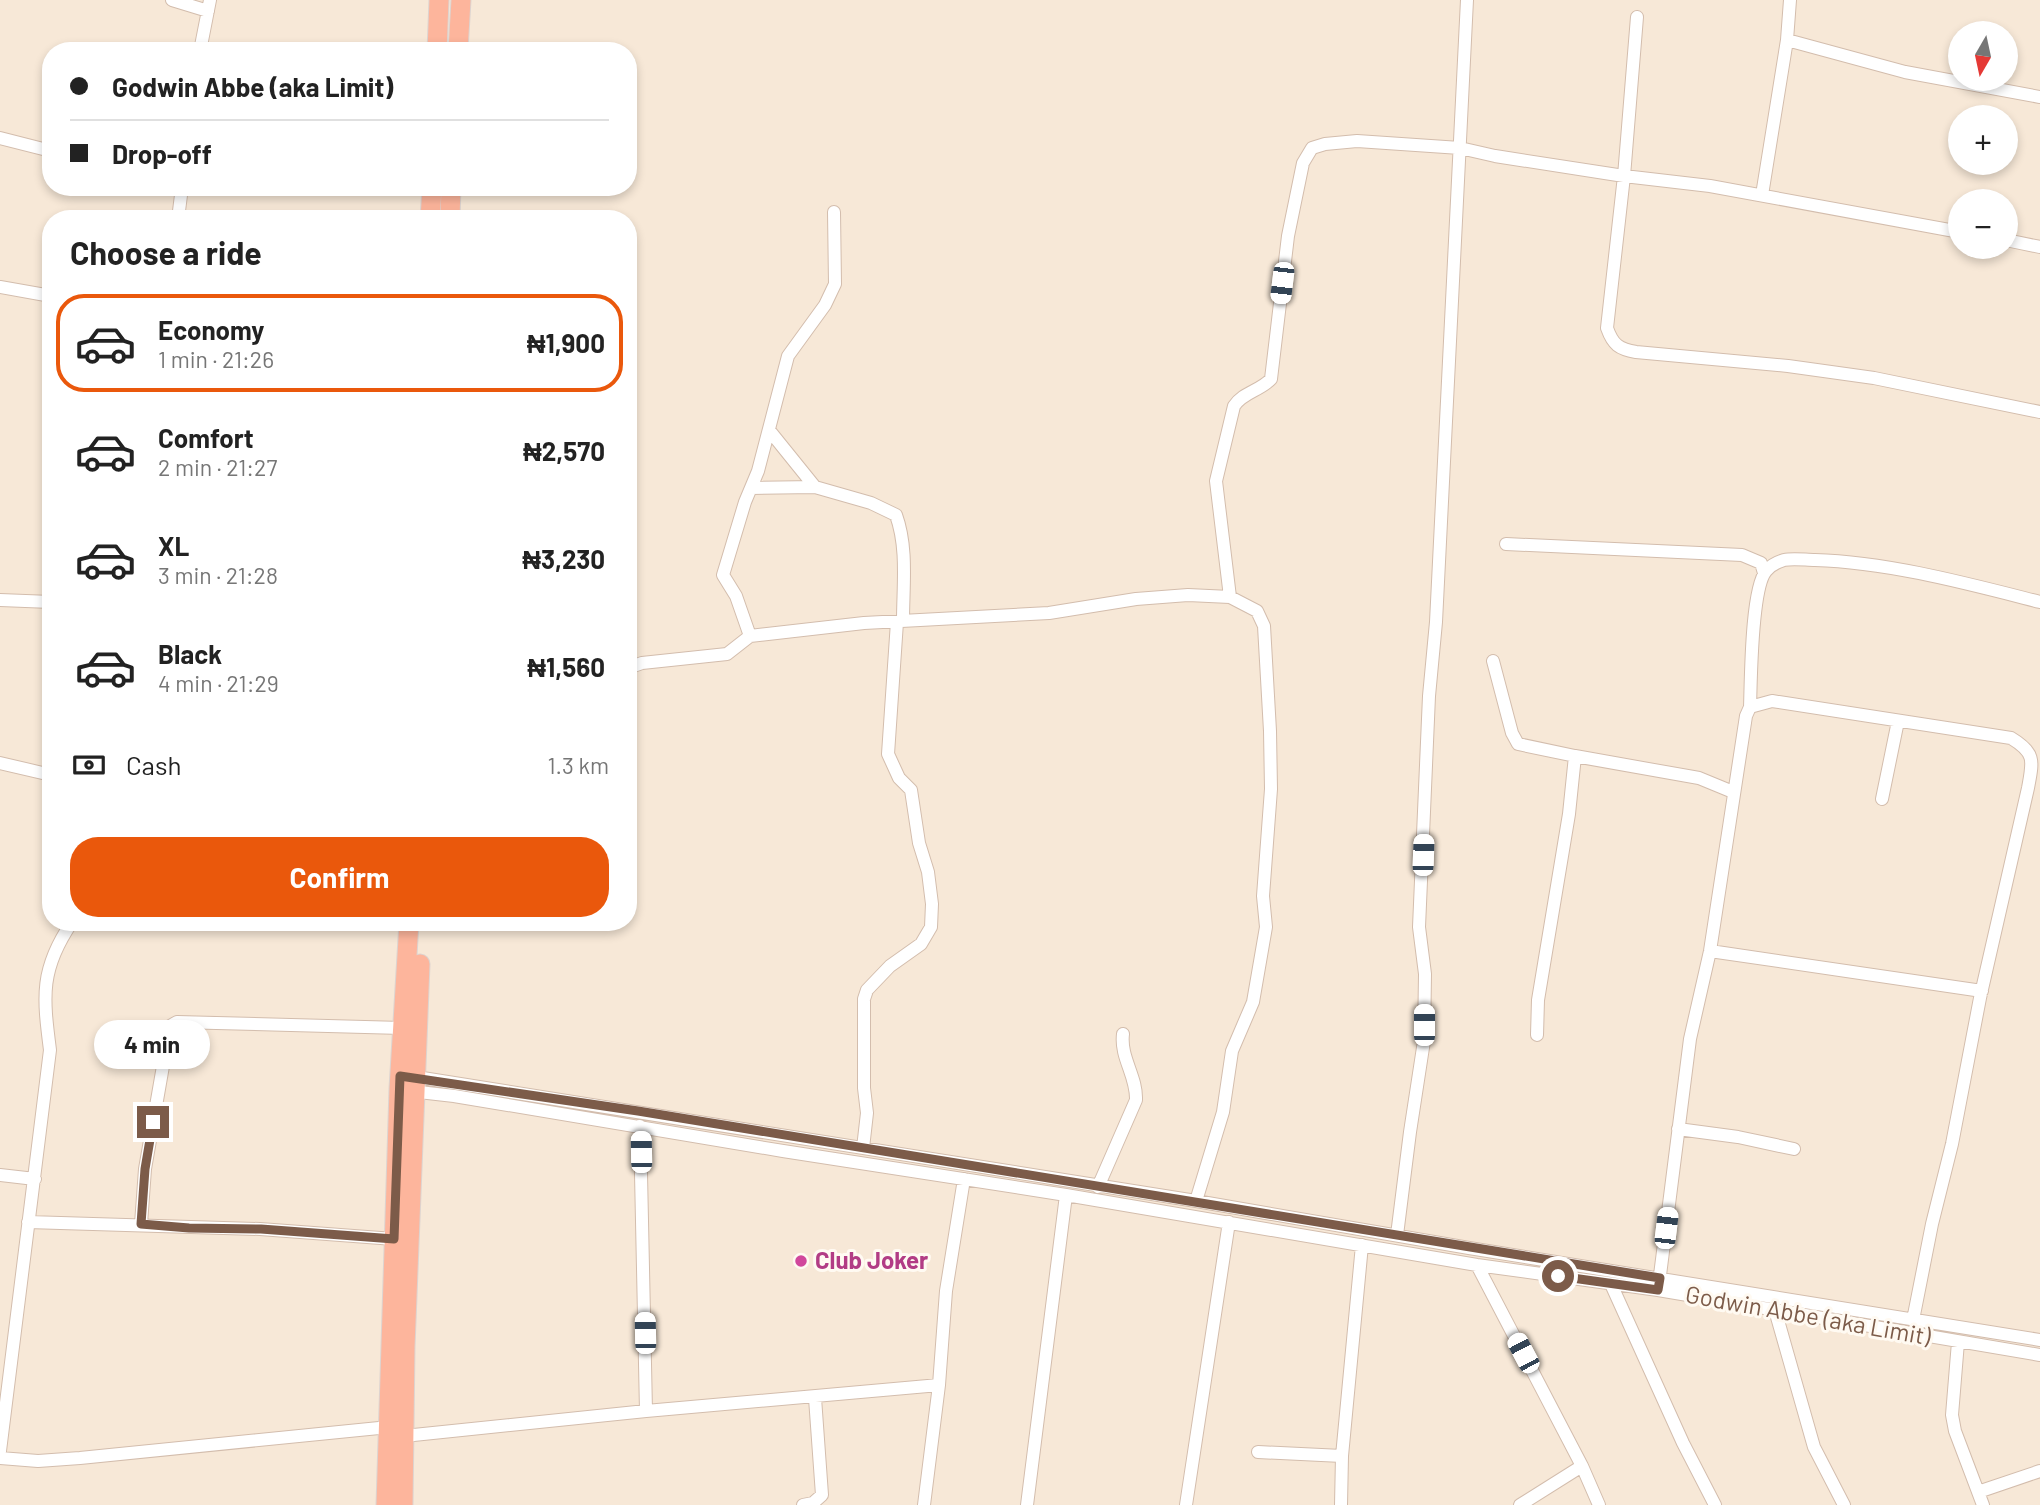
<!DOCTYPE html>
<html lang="en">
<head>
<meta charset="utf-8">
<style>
  body { margin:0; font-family:Barlow,sans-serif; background:#f2f2f2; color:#222; height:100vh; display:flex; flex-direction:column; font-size:26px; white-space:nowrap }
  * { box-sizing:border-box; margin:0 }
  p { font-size:23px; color:#767676 }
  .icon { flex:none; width:38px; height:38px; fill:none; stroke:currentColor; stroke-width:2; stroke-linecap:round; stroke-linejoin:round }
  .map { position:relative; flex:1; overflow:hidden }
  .details { position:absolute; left:42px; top:210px; width:595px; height:721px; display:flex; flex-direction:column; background:#fff; border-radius:28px; box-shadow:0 4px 10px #0003 }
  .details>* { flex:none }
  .hud { position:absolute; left:42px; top:42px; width:595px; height:154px; border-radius:28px; box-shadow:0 4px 10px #0003; display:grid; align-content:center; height:154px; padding:0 28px; background:#fff }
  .needle { width:46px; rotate:189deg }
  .tools { position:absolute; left:1948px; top:21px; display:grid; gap:14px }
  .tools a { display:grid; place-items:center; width:70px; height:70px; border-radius:50%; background:#fff; box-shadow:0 4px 10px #0003; font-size:35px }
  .end { position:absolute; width:32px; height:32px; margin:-16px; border:9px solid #7c5b49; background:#fff; box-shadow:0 0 0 4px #fff }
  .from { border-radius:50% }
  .bubble { position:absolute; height:49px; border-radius:24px; background:#fff; box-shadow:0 4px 10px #0003; font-size:23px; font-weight:700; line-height:49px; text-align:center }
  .car { position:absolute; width:21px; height:42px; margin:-21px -10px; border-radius:9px; box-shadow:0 0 5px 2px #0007; background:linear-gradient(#fff 24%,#345 0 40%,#fff 0 76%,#345 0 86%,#fff 0) }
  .hud b { display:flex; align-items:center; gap:24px; height:66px; font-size:26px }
  .hud b+b { border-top:2px solid #e0e0e0 }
  .hud i { width:18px; height:18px; background:#222 }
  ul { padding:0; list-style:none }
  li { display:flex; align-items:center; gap:21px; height:98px; margin:0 14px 10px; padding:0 14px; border:4px solid transparent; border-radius:28px }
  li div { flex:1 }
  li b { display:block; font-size:26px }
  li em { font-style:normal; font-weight:700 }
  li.active { border-color:#ea580c }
  li>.icon { width:63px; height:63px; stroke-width:1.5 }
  h2 { padding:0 28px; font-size:32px; line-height:84px }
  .pay { display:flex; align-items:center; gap:18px; height:77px; padding:0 28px; font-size:26px }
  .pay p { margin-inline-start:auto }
  .cta { display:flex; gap:14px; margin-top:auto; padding:14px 28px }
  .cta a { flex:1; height:80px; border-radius:28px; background:#ea580c; color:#fff; font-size:28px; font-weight:700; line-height:80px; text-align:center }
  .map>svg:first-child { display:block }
  .residential { fill:#f7e8d7; fill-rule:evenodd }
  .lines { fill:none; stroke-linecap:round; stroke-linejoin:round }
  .minor-casing { stroke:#d3bdad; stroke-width:14 }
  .highway-casing { stroke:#ddd4d0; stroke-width:21 }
  .minor { stroke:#fff; stroke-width:12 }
  .highway { stroke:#fdb59c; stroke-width:19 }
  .route { stroke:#7c5b49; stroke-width:9 }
  .hotel-dot { fill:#d1479c; stroke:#fffaf2; stroke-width:2.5 }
  .labels { text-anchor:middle; stroke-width:6; stroke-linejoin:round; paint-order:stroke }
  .hotel-label { font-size:24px; font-weight:bold; fill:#b23c85; stroke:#fffaf2; text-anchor:start }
  .street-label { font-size:24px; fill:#7c5b49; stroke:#fffaf2 }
</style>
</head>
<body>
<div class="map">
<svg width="2040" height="1505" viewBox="0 0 2040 1505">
  <rect width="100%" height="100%" fill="#fef6e9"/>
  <path class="residential" d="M 0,0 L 2040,0 L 2040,1505 L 0,1505 ZM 1960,33 L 2006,33 L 2006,79 L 1960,79 ZM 51,51 L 628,51 L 628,187 L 51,187 ZM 1960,117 L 2006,117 L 2006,163 L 1960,163 ZM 1960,201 L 2006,201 L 2006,247 L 1960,247 ZM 51,219 L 628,219 L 628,922 L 51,922 Z"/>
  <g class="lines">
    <g class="minor-casing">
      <path id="minor" d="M 172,0 L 208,11
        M 1637,17 L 1624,176 L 1607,328 C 1613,345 1619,349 1636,352 L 1788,366 L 1874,378 L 2040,412
        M 1787,40 L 1905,72 L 2040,97
        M 200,51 L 210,0
        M 0,138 L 51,151
        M 1762,195 L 1787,40 L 1790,0
        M 178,219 L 182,187
        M 2006,240 L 2040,247
        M 0,287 L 51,296
        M 769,430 L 815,487
        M 751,488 L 815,487 L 871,503 L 896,515 C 908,548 903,586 903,621
        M 1506,544 L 1742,555 L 1761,563 L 1764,573
        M 0,600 L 51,602
        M 750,636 L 736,596 L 723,575 L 745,502 L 758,471 L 788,356 L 825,305 L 835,284 L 834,212
        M 1493,661 L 1512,733 L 1518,744 L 1575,756
        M 628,668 L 642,663 L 727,654 L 750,636 L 864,623 L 1049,613 L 1136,599 L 1188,595 L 1230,597
        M 1750,707 C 1751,681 1751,589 1766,571 C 1770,566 1777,562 1784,560 C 1793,558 1806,560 1815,560 C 1888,562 1969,584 2040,602
        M 0,763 L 51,775
        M 1882,799 L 1898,721
        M 1710,951 L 1982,991
        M 1537,1035 L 1538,1000 L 1569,814 L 1575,756 L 1699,778 L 1733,792
        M 410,1076 L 1196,1201 L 1469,1248 L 2040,1340
        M 410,1091 L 454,1096 L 783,1151 L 1066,1195 L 1477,1265 L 1658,1290 L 2040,1355
        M 640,1126 L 646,1411
        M 1678,1129 L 1738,1137 L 1794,1149
        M 863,1148 L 867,1113 L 864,1088 L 864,999 L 867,990 L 890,966 L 921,944 L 931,927 L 932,904 L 928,872 L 919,843 L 911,790 L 899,778 L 888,754 L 897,622
        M 0,1175 L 35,1179
        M 1098,1187 L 1136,1100 C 1137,1076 1120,1058 1123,1034
        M 1196,1201 L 1223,1112 L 1232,1051 L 1253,1002 L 1266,927 L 1263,896 L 1271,789 L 1270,731 L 1264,626 L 1257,611 L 1230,597 L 1216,481 L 1234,406 C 1243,392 1260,391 1271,379 L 1288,236 L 1303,163 L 1312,148 L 1325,144 L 1357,141 L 1460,148 L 1495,156 L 1624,176 L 1710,186 L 1960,232
        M 28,1222 L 260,1229 L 394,1239
        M 141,1224 L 145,1169 L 170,1026 L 177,1022 L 402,1028
        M 1397,1235 L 1410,1132 L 1424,1041 L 1425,974 L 1419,927 L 1429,696 L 1436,622 L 1467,0
        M 1477,1265 L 1582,1466 L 1599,1505
        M 1659,1283 L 1690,1039 L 1710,951 L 1746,716 L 1750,707 L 1772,701 L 2011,738 C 2036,753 2033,761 2028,788 L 1980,998 L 1952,1144 L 1932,1224 L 1913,1320
        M 1611,1284 L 1683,1443 L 1715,1505
        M 1775,1310 L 1814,1447 L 1844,1505
        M 1958,1342 L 1952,1415 L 1955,1431 L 1983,1505
        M 404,1436 L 646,1411 L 939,1385
        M 0,1451 L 50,1050 C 43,996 40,969 72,922
        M 1258,1452 L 1342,1456
        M 0,1458 L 38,1461 L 80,1458 L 389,1427
        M 1978,1492 L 2040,1471
        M 803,1505 L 813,1503 L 822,1495 L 815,1398
        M 924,1505 L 939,1385 L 946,1291 L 964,1179
        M 1027,1505 L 1066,1195
        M 1186,1505 L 1229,1222
        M 1341,1505 L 1342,1456 L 1362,1245
        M 1520,1505 L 1582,1466"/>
    </g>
    <g class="highway-casing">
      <path id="highway" d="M 437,51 L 439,0
        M 458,51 L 461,0
        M 430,219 L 432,187
        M 450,219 L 451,187
        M 386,1505 L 399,1089 L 409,922
        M 403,1505 L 405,1347 L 420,964"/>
    </g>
    <use href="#minor" class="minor"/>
    <use href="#highway" class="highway"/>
  </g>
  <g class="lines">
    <path class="route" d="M 153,1122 L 145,1169 L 141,1224 L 189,1228 L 261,1229 L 394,1239 L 400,1076 L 638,1111 L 1660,1278 L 1658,1290 L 1558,1276"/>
  </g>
  <circle class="hotel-dot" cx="801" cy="1261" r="7"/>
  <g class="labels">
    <g class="hotel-label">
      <text x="815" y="1269">Club Joker</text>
    </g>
    <g class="street-label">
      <text transform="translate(1808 1316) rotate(10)" y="8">Godwin Abbe (aka Limit)</text>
    </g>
  </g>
</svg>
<div class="tools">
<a><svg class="needle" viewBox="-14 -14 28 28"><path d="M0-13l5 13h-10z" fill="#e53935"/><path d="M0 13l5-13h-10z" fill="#767676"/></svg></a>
<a>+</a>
<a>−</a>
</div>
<i class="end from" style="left:1558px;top:1276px"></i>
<i class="end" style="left:153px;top:1122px"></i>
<div class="bubble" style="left:94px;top:1020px;width:116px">4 min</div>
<i class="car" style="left:1282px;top:283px;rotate:187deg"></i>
<i class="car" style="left:1423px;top:855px;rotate:2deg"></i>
<i class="car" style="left:1424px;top:1025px;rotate:0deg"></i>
<i class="car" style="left:641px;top:1152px;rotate:359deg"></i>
<i class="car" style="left:1666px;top:1228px;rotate:7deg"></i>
<i class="car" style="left:645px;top:1333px;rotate:359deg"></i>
<i class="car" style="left:1523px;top:1353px;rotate:332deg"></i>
<div class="hud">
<b><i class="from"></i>Godwin Abbe (aka Limit)</b>
<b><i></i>Drop-off</b>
</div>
<section class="details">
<h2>Choose a ride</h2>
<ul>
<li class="active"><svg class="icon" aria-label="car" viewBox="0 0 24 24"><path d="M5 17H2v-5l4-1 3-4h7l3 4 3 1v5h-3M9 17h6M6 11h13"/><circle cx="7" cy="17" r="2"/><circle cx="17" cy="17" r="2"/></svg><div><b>Economy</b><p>1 min · 21:26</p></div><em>₦1,900</em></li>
<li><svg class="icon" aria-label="car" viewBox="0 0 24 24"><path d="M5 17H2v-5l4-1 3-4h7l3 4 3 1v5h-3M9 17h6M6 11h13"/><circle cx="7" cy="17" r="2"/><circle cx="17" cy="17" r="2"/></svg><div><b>Comfort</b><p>2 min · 21:27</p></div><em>₦2,570</em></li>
<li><svg class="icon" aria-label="car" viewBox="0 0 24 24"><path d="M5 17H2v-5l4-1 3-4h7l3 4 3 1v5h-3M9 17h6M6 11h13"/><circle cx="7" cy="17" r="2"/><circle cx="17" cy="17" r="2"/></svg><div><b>XL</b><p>3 min · 21:28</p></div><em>₦3,230</em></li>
<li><svg class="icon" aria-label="car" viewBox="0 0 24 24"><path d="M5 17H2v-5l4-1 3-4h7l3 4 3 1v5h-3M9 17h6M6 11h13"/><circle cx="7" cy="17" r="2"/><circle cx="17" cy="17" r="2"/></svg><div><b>Black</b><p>4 min · 21:29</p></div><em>₦1,560</em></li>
</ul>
<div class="pay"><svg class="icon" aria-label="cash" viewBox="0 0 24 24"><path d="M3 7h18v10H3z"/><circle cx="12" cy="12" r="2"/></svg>Cash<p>1.3 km</p></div>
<div class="cta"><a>Confirm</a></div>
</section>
</div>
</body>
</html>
